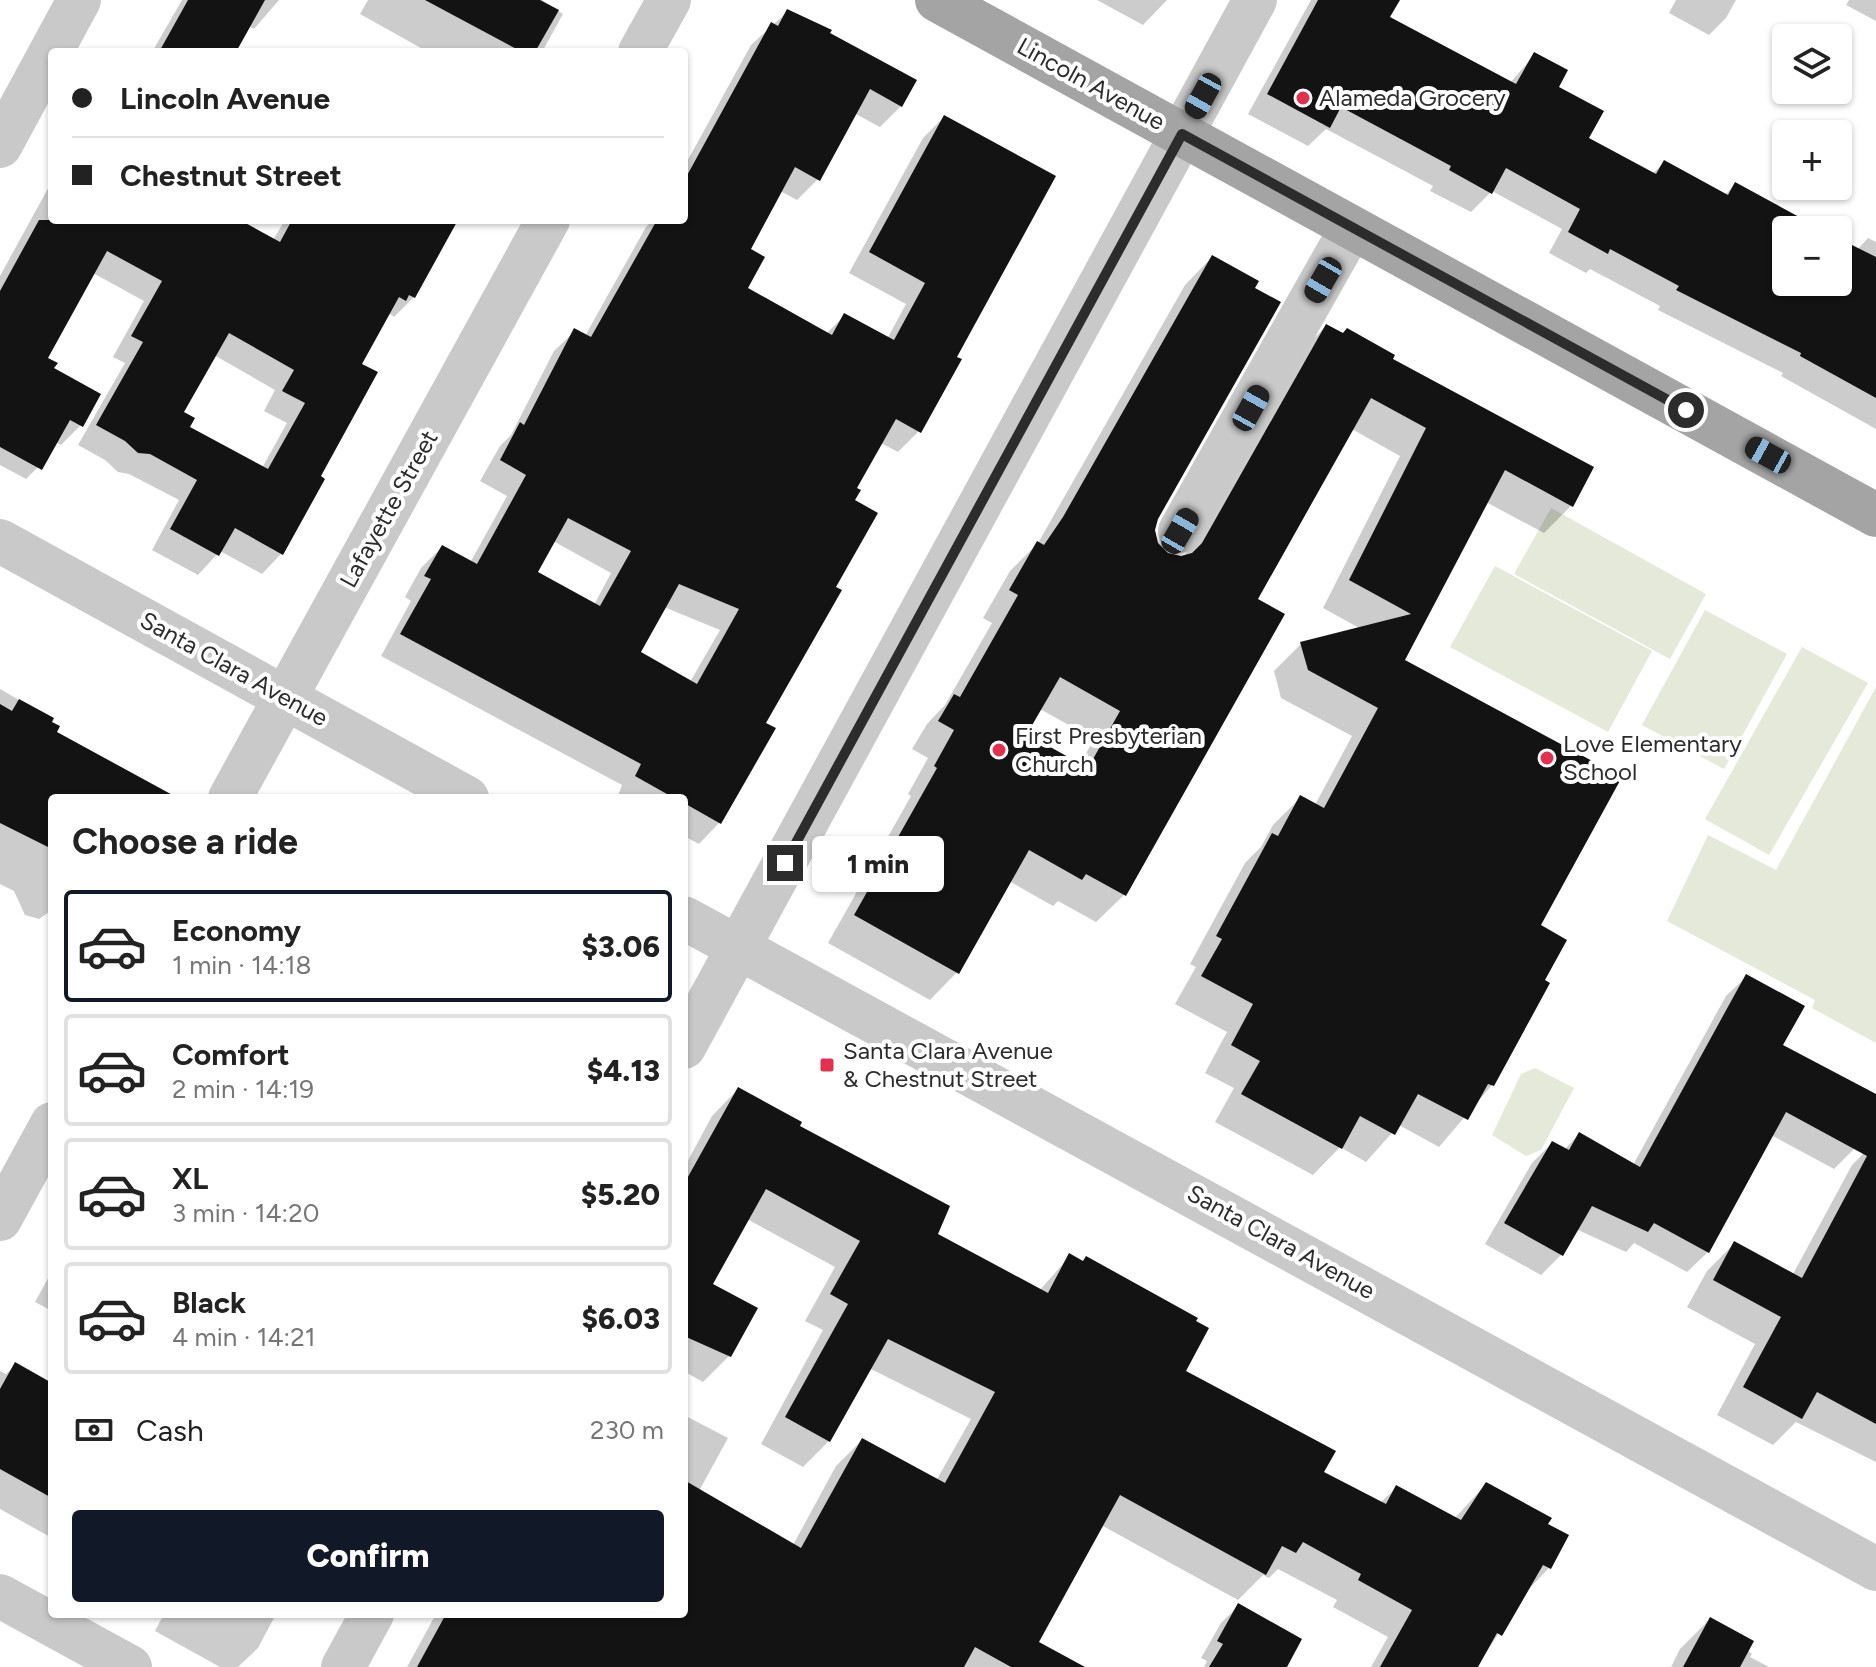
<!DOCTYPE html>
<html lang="en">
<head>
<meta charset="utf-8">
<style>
  body { margin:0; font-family:Figtree,sans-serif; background:#f6f6f6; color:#222; height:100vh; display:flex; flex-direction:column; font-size:30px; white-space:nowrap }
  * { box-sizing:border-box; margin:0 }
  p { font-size:26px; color:#767676 }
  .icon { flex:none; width:44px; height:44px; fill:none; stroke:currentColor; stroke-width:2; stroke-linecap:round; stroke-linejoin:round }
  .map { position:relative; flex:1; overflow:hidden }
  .details { position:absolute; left:48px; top:794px; width:640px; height:824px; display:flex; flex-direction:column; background:#fff; border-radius:8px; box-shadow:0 2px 6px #0004 }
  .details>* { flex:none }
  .hud { position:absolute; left:48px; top:48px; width:640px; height:176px; border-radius:8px; box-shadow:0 2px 6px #0004; display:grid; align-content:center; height:176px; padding:0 24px; background:#fff }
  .buttons { position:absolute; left:1772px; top:24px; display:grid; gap:16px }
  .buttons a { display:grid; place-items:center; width:80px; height:80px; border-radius:8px; background:#fff; box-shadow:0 2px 6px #0004; font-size:40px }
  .end { position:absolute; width:36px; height:36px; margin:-18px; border:10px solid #2c2c2c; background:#fff; box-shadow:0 0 0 4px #fff }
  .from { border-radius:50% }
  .bubble { position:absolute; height:56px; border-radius:8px; background:#fff; box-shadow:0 2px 6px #0004; font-size:26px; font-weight:800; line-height:56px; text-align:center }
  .car { position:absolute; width:24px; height:48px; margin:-24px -12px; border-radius:10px; box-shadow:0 0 6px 2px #0007; background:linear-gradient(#222 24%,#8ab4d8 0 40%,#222 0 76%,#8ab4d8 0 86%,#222 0) }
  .hud b { display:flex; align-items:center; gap:28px; height:76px; font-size:30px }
  .hud b+b { border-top:2px solid #e0e0e0 }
  .hud i { width:20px; height:20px; background:#222 }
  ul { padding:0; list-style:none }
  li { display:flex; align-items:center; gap:24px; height:112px; margin:0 16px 12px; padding:0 8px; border:4px solid #e0e0e0; border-radius:8px }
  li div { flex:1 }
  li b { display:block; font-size:30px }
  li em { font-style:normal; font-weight:800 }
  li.selected { border-color:#111827 }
  li>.icon { width:72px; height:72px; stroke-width:1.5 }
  h2 { padding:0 24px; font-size:36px; line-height:96px }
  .pay { display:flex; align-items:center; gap:20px; height:88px; padding:0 24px; font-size:30px }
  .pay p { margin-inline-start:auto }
  .primary-button { display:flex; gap:16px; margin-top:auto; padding:16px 24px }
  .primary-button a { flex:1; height:92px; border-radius:8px; background:#111827; color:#fff; font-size:32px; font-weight:800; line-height:92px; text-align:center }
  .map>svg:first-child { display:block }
  .green { fill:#e4e9d9 }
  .shadow { fill:#0003; fill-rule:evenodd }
  .building { fill:#131313; fill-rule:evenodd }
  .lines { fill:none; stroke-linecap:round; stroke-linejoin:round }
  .minor { stroke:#c9c9c9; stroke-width:44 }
  .major { stroke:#a4a4a4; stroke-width:44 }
  .route { stroke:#2c2c2c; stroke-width:10 }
  .poi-dot { fill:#e13050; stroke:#fff; stroke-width:3 }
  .labels { text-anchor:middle; stroke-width:8; stroke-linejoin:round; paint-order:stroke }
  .street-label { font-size:24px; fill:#2c2c2c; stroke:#fff }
  .poi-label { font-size:24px; fill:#2c2c2c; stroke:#fff; text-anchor:start }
</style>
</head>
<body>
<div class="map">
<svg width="1876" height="1667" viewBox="0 0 1876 1667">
  <rect width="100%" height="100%" fill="#fff"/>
  <path class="green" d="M 1551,508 L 1706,594 L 1670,659 L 1514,574 Z
    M 1495,566 L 1652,651 L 1608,732 L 1450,647 Z
    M 1705,610 L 1787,654 L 1724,769 L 1642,725 Z
    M 1802,647 L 1868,683 L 1769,855 L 1705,819 Z
    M 1876,687 L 1876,1043 L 1812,1008 L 1815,1000 L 1667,921 L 1708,835 L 1776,870 Z
    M 1535,1068 L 1574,1088 L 1541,1150 L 1526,1156 L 1492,1135 L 1521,1074 Z"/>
  <path class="shadow" d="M 182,0 L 279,0 L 254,29 L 249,26 L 234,52 L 152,52 Z
    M 368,0 L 542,0 L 563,14 L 542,52 L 428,52 L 360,14 Z
    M 1097,0 L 1167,0 L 1143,25 Z
    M 1311,0 L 1398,0 L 1388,18 L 1510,83 L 1535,54 L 1587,138 L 1652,174 L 1664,163 L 1725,195 L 1735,184 L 1820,230 L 1786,230 L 1786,282 L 1838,282 L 1838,240 L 1857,250 L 1868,238 L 1876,242 L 1876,429 L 1781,376 L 1783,373 L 1658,310 L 1660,306 L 1590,269 L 1586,273 L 1549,253 L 1562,229 L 1492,191 L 1471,212 L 1430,191 L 1433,186 L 1326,129 L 1308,146 L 1248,114 Z
    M 1676,0 L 1736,0 L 1726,18 L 1709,35 L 1669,13 Z
    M 1849,0 L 1876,0 L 1876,21 L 1846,5 Z
    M 787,12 L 829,30 L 827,34 L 901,106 L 880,127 L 854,113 L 818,179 L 797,200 L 780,191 L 748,250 L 745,289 L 826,334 L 844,316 L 887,339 L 906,304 L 849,273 L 923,138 L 944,117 L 954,358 L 919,431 L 898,452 L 881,443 L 855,488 L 833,588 L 764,724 L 719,823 L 699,844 L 684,836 L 684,798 L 617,798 L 622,785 L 381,656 L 411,601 L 405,597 L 421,568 L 442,547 L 470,563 L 507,496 L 480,481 L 500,446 L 511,435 L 554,351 L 575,331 L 585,336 L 646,227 L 653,220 L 684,220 L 684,167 L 751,45 ZM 553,541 L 611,573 L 594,605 L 535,573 ZM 664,607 L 720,630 L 690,682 L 638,653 Z
    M 52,181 L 52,220 L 235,220 L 273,240 L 285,220 L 456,220 L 414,297 L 394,317 L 390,314 L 384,320 L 360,364 L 318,477 L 281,554 L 262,574 L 220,551 L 198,575 L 152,550 L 179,500 L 129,474 L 118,472 L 105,460 L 78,445 L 125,363 L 113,357 L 144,301 L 93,273 L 45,358 L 81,425 L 61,445 L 55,442 L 46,459 L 26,479 L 0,465 L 0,276 ZM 214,355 L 275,390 L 264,411 L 287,423 L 262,468 L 187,428 L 182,413 Z
    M 1212,257 L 1153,530 L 1156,544 L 1167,555 L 1184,557 L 1299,354 L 1326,326 L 1391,359 L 1571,506 L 1544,533 L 1486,502 L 1403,661 L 1538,926 L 1492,1085 L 1439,1147 L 1399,1125 L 1366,1162 L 1340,1147 L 1313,1175 L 1215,1122 L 1234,1088 L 1205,1073 L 1227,1032 L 1175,1004 L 1196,967 L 1190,964 L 1245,863 L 1261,847 L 1273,825 L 1301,797 L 1315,805 L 1352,736 L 1281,698 L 1274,671 L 1301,644 L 1361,629 L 1323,608 L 1400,456 L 1350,428 L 1255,600 L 1282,615 L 1124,895 L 1096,922 L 1058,901 L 1053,906 L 1009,881 L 957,972 L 930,1000 L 828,943 L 911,796 L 908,794 L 928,758 L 912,749 L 927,724 L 945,705 L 992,623 L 983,618 L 1010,571 L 1038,543 L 1185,285 ZM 1040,709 L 1094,739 L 1079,766 L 1025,735 Z
    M 0,689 L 52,719 L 49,723 L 55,732 L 148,798 L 52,798 L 52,910 L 39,919 L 25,915 L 14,891 L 0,884 Z
    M 1747,976 L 1780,1046 L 1876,1097 L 1876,1109 L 1854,1149 L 1834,1169 L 1771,1135 L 1708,1252 L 1687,1272 L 1634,1243 L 1626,1252 L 1576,1229 L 1561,1255 L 1541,1275 L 1485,1244 L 1532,1163 L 1552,1143 L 1564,1150 L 1579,1134 L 1633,1165 L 1726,996 Z
    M 738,1089 L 798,1127 L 935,1235 L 1039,1291 L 1070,1256 L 1183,1372 L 1321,1473 L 1380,1503 L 1396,1488 L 1454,1519 L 1486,1484 L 1546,1525 L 1549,1568 L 1524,1594 L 1477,1667 L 1371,1667 L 1388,1637 L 1333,1607 L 1337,1600 L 1278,1569 L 1269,1578 L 1263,1575 L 1238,1600 L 1101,1525 L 1036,1643 L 1081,1667 L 407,1667 L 436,1614 L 684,1614 L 684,1415 L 728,1438 L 699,1491 L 793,1545 L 836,1466 L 862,1440 L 936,1481 L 971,1419 L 869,1368 L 829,1441 L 803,1467 L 761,1444 L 823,1330 L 805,1321 L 835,1267 L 747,1219 L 711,1284 L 729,1356 L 703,1382 L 687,1373 L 684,1375 L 684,1168 L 712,1116 Z
    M 1876,1141 L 1876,1462 L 1796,1422 L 1773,1445 L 1717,1415 L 1755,1344 L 1687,1307 L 1707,1271 L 1734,1244 L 1792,1276 L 1852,1165 Z
    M 52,1271 L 52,1311 L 35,1302 Z
    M 16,1365 L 52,1385 L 52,1538 L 0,1509 L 0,1371 L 6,1374 Z
    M 1238,1606 L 1284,1667 L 1204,1667 L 1207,1661 L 1201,1658 L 1221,1623 Z
    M 164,1614 L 276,1614 L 258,1648 L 238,1667 L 220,1667 L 155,1631 Z
    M 1710,1619 L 1752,1654 L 1750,1657 L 1769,1667 L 1671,1667 L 1680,1649 Z"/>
  <path class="building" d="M 188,0 L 265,0 L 236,52 L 159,52 Z
    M 425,0 L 540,0 L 559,10 L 535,52 L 522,52 Z
    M 1318,0 L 1400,0 L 1390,17 L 1516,84 L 1534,52 L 1568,70 L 1559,87 L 1604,111 L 1589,138 L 1656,174 L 1664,160 L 1728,195 L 1735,182 L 1823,230 L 1786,230 L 1786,282 L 1838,282 L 1838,238 L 1876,257 L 1876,398 L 1800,356 L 1801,353 L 1676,290 L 1679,286 L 1610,249 L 1608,254 L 1568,232 L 1580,209 L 1506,168 L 1492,194 L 1449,170 L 1451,166 L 1341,107 L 1330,128 L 1267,94 Z
    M 787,9 L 832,30 L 830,33 L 917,80 L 902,107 L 870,89 L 820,181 L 795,167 L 751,249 L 765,257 L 748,288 L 832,335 L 844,313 L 894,340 L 925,283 L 869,252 L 944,115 L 1056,176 L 957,357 L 962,359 L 921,433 L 896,419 L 857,488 L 861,490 L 855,500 L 878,513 L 836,587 L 842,590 L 766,723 L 776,728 L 721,824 L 684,803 L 684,798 L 674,798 L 635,776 L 641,764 L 400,634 L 431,579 L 424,576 L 442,545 L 477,564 L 526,475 L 500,460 L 520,422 L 524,425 L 574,328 L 591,337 L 657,220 L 684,220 L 684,181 L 771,22 L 778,26 ZM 568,518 L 631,551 L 600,606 L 538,572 ZM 679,584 L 739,609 L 697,684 L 641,652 Z
    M 39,220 L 240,220 L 280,242 L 292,220 L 458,220 L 415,298 L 409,295 L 406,301 L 399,297 L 362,364 L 378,372 L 321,476 L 325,479 L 283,555 L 235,528 L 219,556 L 170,529 L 197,480 L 150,454 L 138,453 L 125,441 L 96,425 L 143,342 L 131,336 L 162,281 L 107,251 L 48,358 L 58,363 L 54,368 L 101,394 L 83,427 L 70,420 L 42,470 L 0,447 L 0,291 ZM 229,333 L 294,370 L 282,391 L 305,403 L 268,469 L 190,427 L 195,418 L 184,412 Z
    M 1212,255 L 1259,281 L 1255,288 L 1281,302 L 1158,519 L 1155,530 L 1158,543 L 1168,553 L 1181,556 L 1192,553 L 1202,543 L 1326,324 L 1343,333 L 1347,328 L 1395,355 L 1393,359 L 1594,467 L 1573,507 L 1505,470 L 1405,660 L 1622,777 L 1541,925 L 1567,940 L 1545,980 L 1550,983 L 1494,1086 L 1488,1084 L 1468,1120 L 1418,1094 L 1395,1135 L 1360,1116 L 1342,1149 L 1241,1094 L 1260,1061 L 1231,1045 L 1253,1004 L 1201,976 L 1222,939 L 1216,936 L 1272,833 L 1278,836 L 1300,795 L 1324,808 L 1378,708 L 1308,670 L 1300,642 L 1411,614 L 1349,580 L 1426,428 L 1371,398 L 1258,599 L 1285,614 L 1126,896 L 1086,874 L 1082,880 L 1029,850 L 959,974 L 854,915 L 937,768 L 934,766 L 954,730 L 938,721 L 954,694 L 960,697 L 1018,595 L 1009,590 L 1037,541 L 1044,545 L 1063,517 ZM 1060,677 L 1120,711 L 1088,768 L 1027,734 Z
    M 19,699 L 54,718 L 52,722 L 60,726 L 57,732 L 178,798 L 52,798 L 52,849 L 0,823 L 0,704 L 12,711 Z
    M 1746,974 L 1805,1006 L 1783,1045 L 1876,1094 L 1876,1424 L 1817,1392 L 1802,1419 L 1743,1387 L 1781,1317 L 1713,1280 L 1734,1241 L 1802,1278 L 1867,1156 L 1786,1112 L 1709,1253 L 1654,1223 L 1648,1232 L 1592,1206 L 1563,1256 L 1504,1223 L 1552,1141 L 1569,1150 L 1579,1132 L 1640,1167 Z
    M 738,1087 L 802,1122 L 800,1126 L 950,1206 L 938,1234 L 1048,1293 L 1069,1253 L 1083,1261 L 1086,1256 L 1198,1318 L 1196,1321 L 1209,1328 L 1186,1371 L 1336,1451 L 1324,1472 L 1386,1504 L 1396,1485 L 1461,1520 L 1486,1482 L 1552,1518 L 1548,1524 L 1569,1535 L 1551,1569 L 1543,1565 L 1502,1636 L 1497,1633 L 1478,1667 L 1380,1667 L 1412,1610 L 1358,1580 L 1361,1574 L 1303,1542 L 1296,1553 L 1282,1546 L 1266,1575 L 1120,1495 L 1039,1642 L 1085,1667 L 1011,1667 L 975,1647 L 964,1667 L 417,1667 L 446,1614 L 684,1614 L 684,1480 L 801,1548 L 862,1438 L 945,1483 L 995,1392 L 888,1339 L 830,1442 L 785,1417 L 848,1304 L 830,1294 L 860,1241 L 766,1189 L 713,1284 L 758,1308 L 731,1357 L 684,1336 L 684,1184 Z
    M 15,1362 L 52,1383 L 52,1498 L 0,1469 L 0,1389 Z
    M 1238,1603 L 1302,1639 L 1287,1667 L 1209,1667 L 1223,1644 L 1217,1641 Z
    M 1710,1617 L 1754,1641 L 1740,1667 L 1683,1667 Z"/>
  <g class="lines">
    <path class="minor" d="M 640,52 L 669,0
      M 0,146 L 79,0
      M 1180,531 L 1351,229
      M 0,541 L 467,798
      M 230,798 L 548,220
      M 684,918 L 1876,1569
      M 684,1047 L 1255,0
      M 0,1219 L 52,1124
      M 0,1596 L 130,1667
      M 343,1667 L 372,1614"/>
    <path class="major" d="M 937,0 L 1876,515"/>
  </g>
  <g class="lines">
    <path class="route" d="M 785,863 L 1182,134 L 1686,410"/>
  </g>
  <g class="poi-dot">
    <circle cx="1303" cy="98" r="8"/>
    <circle cx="999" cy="750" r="8"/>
    <circle cx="1547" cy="758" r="8"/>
    <rect x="819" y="1057" width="16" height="16" rx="4"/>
  </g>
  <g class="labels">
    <g class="street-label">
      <text transform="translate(1091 84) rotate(29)" y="8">Lincoln Avenue</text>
      <text transform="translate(389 509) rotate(-61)" y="8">Lafayette Street</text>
      <text transform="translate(234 669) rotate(29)" y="8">Santa Clara Avenue</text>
      <text transform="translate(1281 1242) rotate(29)" y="8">Santa Clara Avenue</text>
    </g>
    <g class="poi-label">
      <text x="1319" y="106">Alameda Grocery</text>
      <text x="1015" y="744">First Presbyterian<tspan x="1015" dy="28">Church</tspan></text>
      <text x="1563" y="752">Love Elementary<tspan x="1563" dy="28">School</tspan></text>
      <text x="843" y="1059">Santa Clara Avenue<tspan x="843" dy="28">&amp; Chestnut Street</tspan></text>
    </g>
  </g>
</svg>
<div class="buttons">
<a><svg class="icon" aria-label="layers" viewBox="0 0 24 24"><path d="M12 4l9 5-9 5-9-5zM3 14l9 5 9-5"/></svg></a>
<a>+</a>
<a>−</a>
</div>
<i class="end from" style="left:1686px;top:410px"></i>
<i class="end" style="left:785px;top:863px"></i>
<div class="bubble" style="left:812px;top:836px;width:132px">1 min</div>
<i class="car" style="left:1203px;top:96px;rotate:209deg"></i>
<i class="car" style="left:1323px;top:280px;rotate:210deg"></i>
<i class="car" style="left:1251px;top:408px;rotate:29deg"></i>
<i class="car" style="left:1768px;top:455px;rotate:299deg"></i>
<i class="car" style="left:1180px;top:531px;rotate:30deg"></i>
<div class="hud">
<b><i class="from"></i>Lincoln Avenue</b>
<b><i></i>Chestnut Street</b>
</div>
<section class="details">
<h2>Choose a ride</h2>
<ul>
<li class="selected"><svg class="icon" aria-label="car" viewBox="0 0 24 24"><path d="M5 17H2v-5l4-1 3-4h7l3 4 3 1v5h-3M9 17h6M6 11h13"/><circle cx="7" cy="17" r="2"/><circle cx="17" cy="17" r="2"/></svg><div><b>Economy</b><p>1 min · 14:18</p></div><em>$3.06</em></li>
<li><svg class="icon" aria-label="car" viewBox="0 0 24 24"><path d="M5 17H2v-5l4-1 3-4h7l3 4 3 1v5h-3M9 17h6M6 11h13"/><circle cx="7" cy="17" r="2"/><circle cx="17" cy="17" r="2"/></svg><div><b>Comfort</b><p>2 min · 14:19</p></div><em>$4.13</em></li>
<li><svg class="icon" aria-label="car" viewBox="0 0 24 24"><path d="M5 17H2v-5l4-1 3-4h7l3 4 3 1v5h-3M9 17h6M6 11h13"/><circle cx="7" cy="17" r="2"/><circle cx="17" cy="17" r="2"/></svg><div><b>XL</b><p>3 min · 14:20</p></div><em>$5.20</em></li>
<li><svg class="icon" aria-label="car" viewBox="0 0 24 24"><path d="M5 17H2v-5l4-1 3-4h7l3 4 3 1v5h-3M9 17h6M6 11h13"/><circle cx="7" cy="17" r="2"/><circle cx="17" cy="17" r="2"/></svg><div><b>Black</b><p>4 min · 14:21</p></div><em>$6.03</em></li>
</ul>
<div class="pay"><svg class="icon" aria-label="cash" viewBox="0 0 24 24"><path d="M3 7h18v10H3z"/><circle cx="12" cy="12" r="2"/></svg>Cash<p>230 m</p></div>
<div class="primary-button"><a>Confirm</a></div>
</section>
</div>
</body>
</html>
